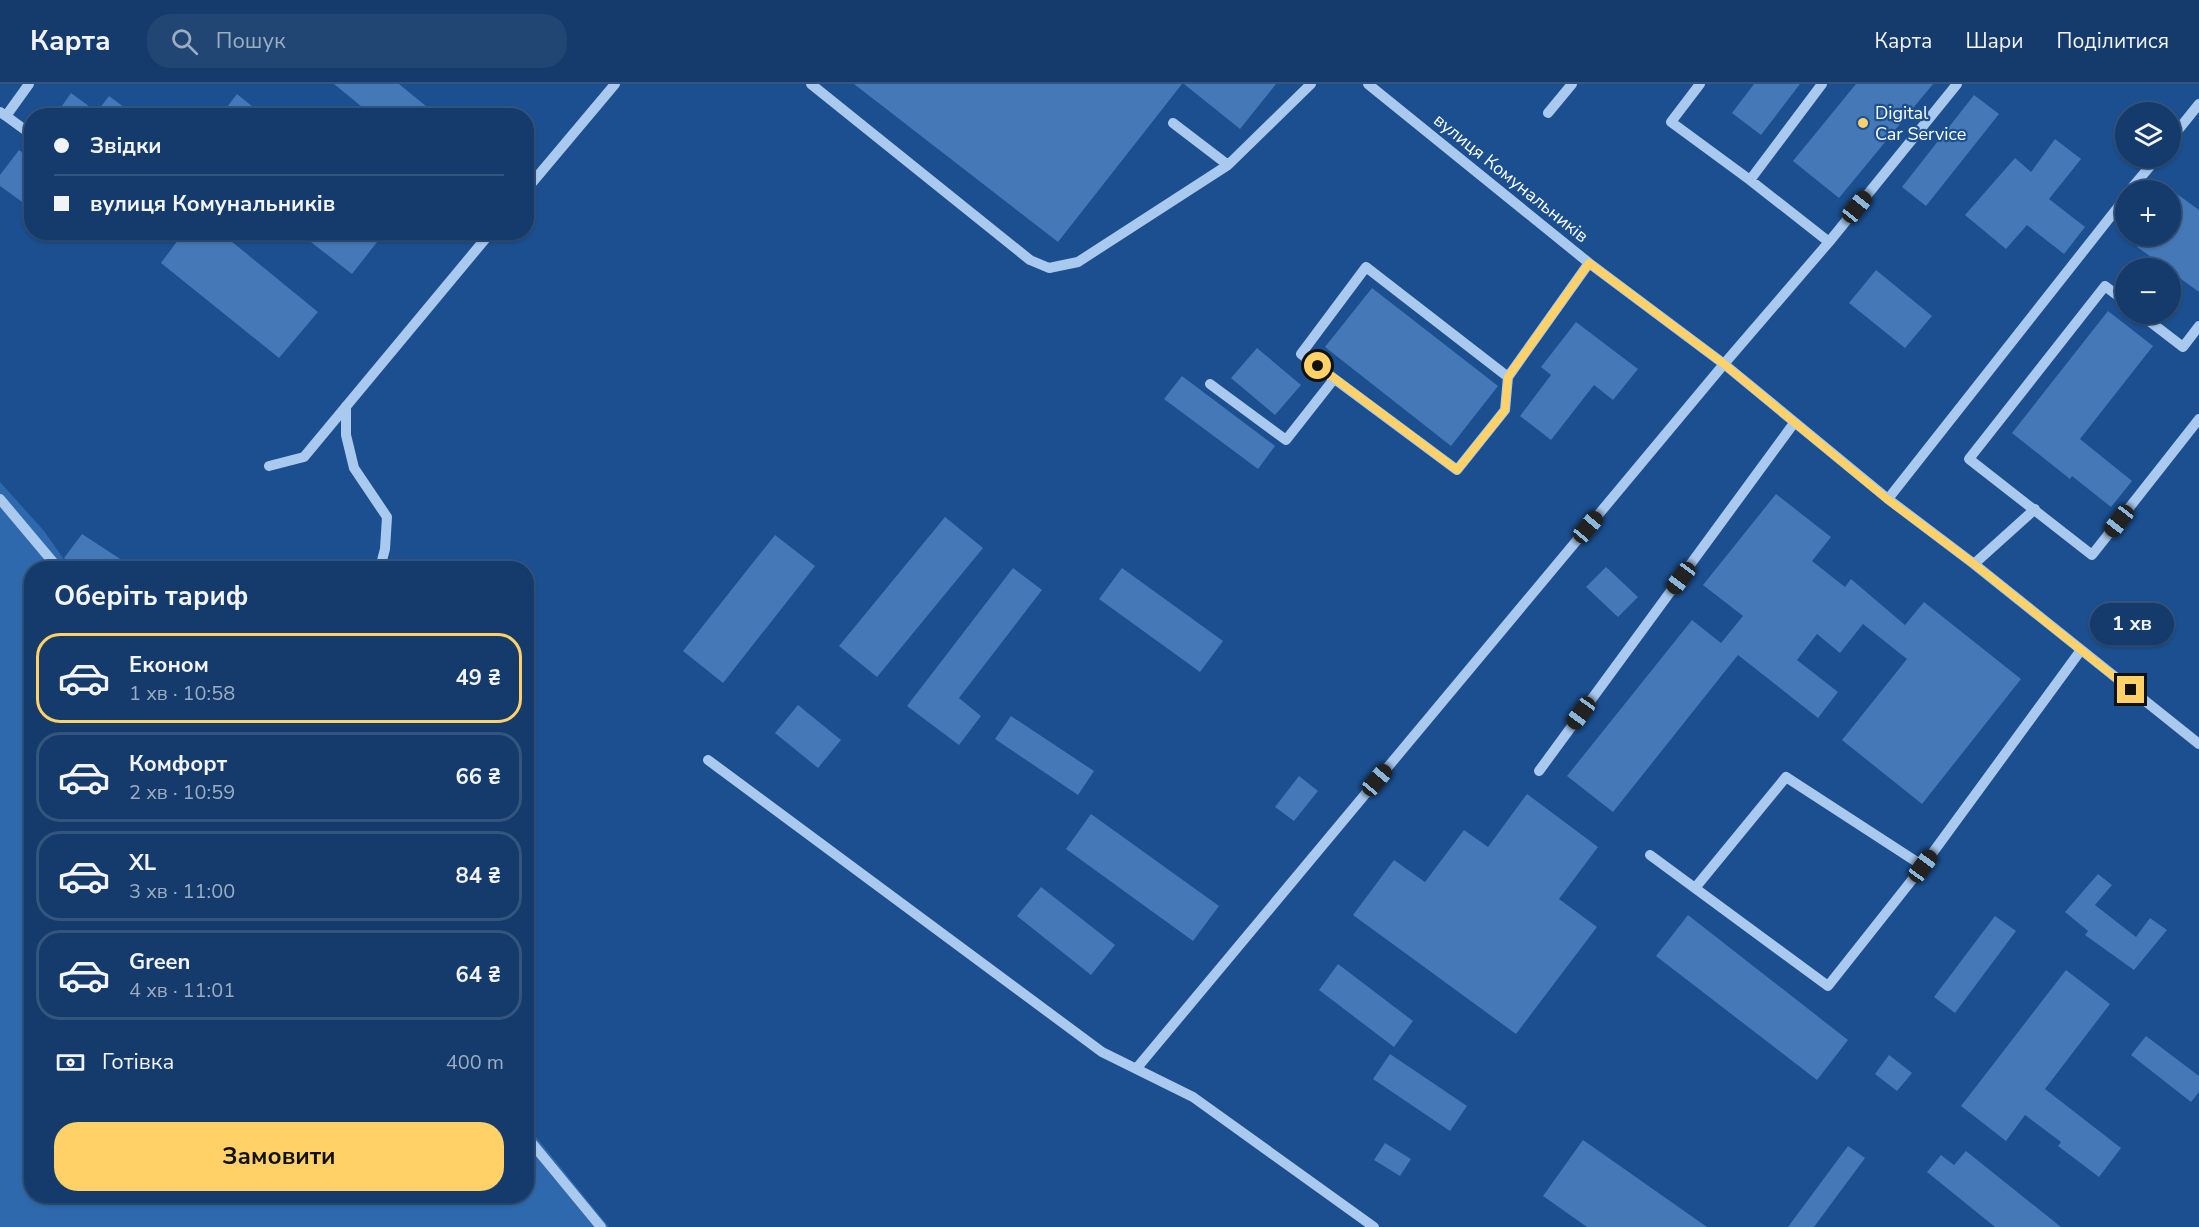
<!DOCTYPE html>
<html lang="uk">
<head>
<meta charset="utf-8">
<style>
  body { margin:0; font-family:"Nunito Sans",sans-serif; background:#214673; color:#f1f3f6; height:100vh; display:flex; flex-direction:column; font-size:22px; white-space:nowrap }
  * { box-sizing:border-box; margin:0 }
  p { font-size:20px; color:#9dadc1 }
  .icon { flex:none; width:33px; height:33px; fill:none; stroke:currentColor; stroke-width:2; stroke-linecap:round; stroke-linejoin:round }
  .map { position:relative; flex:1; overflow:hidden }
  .panel { position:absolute; left:24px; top:477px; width:510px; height:642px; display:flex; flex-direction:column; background:#143b6b; border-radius:24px; box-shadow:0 2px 4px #0004,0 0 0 2px #33557e }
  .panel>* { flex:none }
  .banner { position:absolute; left:24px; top:24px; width:510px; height:132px; border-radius:24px; box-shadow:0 2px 4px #0004,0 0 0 2px #33557e; display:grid; align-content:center; height:132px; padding:0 30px; background:#143b6b }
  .tools { position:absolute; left:2115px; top:18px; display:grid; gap:12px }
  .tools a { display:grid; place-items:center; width:66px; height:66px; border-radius:50%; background:#143b6b; box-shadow:0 2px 4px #0004,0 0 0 2px #33557e; font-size:30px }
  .end { position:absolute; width:27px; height:27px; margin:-14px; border:8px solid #ffd166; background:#111; box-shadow:0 0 0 3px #111 }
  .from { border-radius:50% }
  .bubble { position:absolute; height:42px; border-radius:21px; background:#143b6b; box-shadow:0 2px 4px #0004,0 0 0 2px #33557e; font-size:20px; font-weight:700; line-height:42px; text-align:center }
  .car { position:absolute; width:18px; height:36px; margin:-18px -9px; border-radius:8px; box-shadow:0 0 4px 2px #0007; background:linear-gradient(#222 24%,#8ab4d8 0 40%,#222 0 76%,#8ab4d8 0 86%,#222 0) }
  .banner b { display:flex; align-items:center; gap:21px; height:57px; font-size:22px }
  .banner b+b { border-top:2px solid #33557e }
  .banner i { width:15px; height:15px; background:#f1f3f6 }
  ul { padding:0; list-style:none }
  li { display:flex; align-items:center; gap:18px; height:90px; margin:0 12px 9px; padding:0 18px; border:3px solid #33557e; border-radius:24px }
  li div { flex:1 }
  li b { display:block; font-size:22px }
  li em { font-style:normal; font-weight:700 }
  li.selected { border-color:#ffd166 }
  li>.icon { width:54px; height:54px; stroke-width:1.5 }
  h2 { padding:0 30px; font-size:27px; line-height:72px }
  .pay { display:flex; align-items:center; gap:15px; height:66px; padding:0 30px; font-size:22px }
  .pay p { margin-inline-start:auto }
  .action { display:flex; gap:12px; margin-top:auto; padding:12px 30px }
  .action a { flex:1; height:69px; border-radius:24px; background:#ffd166; color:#111; font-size:24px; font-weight:700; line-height:69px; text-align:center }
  header { display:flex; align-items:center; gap:36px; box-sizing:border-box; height:84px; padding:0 30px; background:#143b6b; border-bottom:2px solid #33557e }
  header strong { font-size:28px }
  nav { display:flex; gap:33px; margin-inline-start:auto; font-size:21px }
  .search { width:420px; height:54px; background:#214673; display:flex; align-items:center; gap:15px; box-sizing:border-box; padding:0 21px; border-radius:24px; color:#9dadc1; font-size:22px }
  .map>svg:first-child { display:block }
  .green { fill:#2e69ad }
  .building { fill:#4478b7 }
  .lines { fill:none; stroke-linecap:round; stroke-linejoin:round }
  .minor { stroke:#a9c9ee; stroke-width:10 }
  .route { stroke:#ffd166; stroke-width:8 }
  .poi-dot { fill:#ffd166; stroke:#1b4f8f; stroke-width:2 }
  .labels { text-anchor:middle; stroke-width:4.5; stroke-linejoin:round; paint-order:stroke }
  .poi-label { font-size:18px; fill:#fff; stroke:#1b4f8f; text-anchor:start }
  .street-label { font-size:18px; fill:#fff; stroke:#1b4f8f }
</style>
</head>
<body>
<header>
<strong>Карта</strong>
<div class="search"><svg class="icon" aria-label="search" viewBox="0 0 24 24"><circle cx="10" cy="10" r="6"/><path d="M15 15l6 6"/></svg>Пошук</div>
<nav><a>Карта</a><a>Шари</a><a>Поділитися</a></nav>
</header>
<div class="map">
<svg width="2199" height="1143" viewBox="0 0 2199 1143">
  <rect width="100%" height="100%" fill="#1b4f8f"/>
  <path class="green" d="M 0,398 L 44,447 L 70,484 L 32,484 L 32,1112 L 526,1112 L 527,1042 L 609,1143 L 0,1143 Z"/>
  <path class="building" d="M 334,0 L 399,0 L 438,32 L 373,32 Z
    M 854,0 L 1182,0 L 1058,158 Z
    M 1184,0 L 1276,0 L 1240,45 Z
    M 1754,0 L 1800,0 L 1761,51 L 1732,29 Z
    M 1856,0 L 1933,0 L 1839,114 L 1793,77 Z
    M 71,9 L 97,28 L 109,12 L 136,32 L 55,32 Z
    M 237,10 L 264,32 L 220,32 Z
    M 1974,11 L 1999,30 L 1926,122 L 1902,103 Z
    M 2055,55 L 2081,75 L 2049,115 L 2085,143 L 2064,170 L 2027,141 L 2006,165 L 1965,131 L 2015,74 L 2031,88 Z
    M 19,66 L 32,75 L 32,125 L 0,102 L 0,91 Z
    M 2177,110 L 2199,126 L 2199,208 L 2170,187 L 2170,184 L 2167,184 L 2137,163 L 2146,152 L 2170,152 L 2170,118 Z
    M 184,148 L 220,148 L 318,228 L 279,274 L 161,179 Z
    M 298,148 L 385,148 L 352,190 Z
    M 1876,186 L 1932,232 L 1905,264 L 1849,219 Z
    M 1372,204 L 1498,302 L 1451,362 L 1325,263 Z
    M 2108,227 L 2153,262 L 2080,355 L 2132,397 L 2111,423 L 2072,392 L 2070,395 L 2012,349 Z
    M 1576,238 L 1638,285 L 1613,316 L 1594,301 L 1551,356 L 1520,332 L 1551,291 L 1541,283 Z
    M 1257,264 L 1301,301 L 1275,331 L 1231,294 Z
    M 1182,292 L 1275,362 L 1258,385 L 1164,315 Z
    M 1776,410 L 1831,453 L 1812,477 L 1845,503 L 1851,495 L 1905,541 L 1924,518 L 2021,595 L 1922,720 L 1842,656 L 1907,575 L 1863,540 L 1840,569 L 1817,550 L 1797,576 L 1838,608 L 1818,634 L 1738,571 L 1613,728 L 1567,692 L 1692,536 L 1721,559 L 1743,532 L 1703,501 Z
    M 945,433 L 983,464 L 877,593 L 839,562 Z
    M 82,450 L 134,484 L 77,484 L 64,474 Z
    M 775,451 L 815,482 L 723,599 L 683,567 Z
    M 1606,483 L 1638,513 L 1618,533 L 1586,503 Z
    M 1013,484 L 1042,506 L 959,614 L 981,632 L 959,661 L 907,622 Z
    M 1122,484 L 1223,557 L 1200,588 L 1099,515 Z
    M 798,621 L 841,656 L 818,684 L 775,649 Z
    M 1011,632 L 1094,687 L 1078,711 L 995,655 Z
    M 1299,692 L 1318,707 L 1294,737 L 1275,723 Z
    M 1527,710 L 1598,763 L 1559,815 L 1597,843 L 1516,950 L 1353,831 L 1394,776 L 1425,798 L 1464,746 L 1488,763 Z
    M 1091,730 L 1219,822 L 1193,857 L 1066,765 Z
    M 2098,790 L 2112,801 L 2095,821 L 2136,853 L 2150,834 L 2167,846 L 2134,886 L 2085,851 L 2088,847 L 2065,828 Z
    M 1041,803 L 1115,861 L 1091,891 L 1017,832 Z
    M 1688,831 L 1848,956 L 1817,996 L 1656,872 Z
    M 1995,832 L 2016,847 L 1955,929 L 1934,913 Z
    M 1338,880 L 1413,937 L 1394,963 L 1319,906 Z
    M 2066,886 L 2110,920 L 2045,1005 L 2121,1064 L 2099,1093 L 2058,1062 L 2061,1058 L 2025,1031 L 2006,1057 L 1961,1022 Z
    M 2146,952 L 2199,992 L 2199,1008 L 2191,1018 L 2131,971 Z
    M 1390,970 L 1467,1022 L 1450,1047 L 1373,995 Z
    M 1889,971 L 1912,989 L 1897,1007 L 1875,990 Z
    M 1583,1056 L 1707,1143 L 1587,1143 L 1543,1112 Z
    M 1385,1059 L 1411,1075 L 1400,1092 L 1374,1076 Z
    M 1848,1062 L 1865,1074 L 1814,1143 L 1788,1143 Z
    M 1966,1067 L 2061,1143 L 1995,1143 L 1927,1088 L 1941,1071 L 1954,1081 Z"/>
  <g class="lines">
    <path class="minor" d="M 811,0 L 1030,176 L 1049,184 L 1078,178 L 1228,81
      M 1368,0 L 1589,179 L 1724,280 L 1888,415 L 1974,480 L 2199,660
      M 1700,0 L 1671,38 L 1750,96 L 1822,0
      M 0,28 L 6,32 L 29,0
      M 1548,29 L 1572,0
      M 6,32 L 32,51
      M 1173,39 L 1228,81 L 1311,0
      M 2170,56 L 2199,20
      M 1750,96 L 1829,158
      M 526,106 L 615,0
      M 2130,106 L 2157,74
      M 2126,218 L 2105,202 L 1969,375 L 2092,471 L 2199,335
      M 2140,230 L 2183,263 L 2199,242
      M 1508,293 L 1505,326 L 1457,386 L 1301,270 L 1366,183 L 1508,293 L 1589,179
      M 1210,300 L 1286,356 L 1334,295
      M 346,322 L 346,351 L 354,384 L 387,433 L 385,465 L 380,484
      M 269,382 L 304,373 L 491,148
      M 0,415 L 58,484
      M 1888,415 L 2126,113
      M 1974,480 L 2035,425
      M 708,676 L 1102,968 L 1193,1013 L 1374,1143
      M 1539,687 L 1794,339
      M 1650,771 L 1828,902 L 1923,782 L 2081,566
      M 1695,804 L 1786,693 L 1923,782
      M 1136,985 L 1724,280 L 1829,158 L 1957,0
      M 526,1052 L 601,1143"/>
  </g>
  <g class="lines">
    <path class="route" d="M 1318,282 L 1457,386 L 1505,326 L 1508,293 L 1589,179 L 1724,280 L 1887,415 L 1974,480 L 2131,606"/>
  </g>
  <circle class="poi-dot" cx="1863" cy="39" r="6"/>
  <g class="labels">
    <g class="poi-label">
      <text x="1875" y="35">Digital<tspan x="1875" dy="21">Car Service</tspan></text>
    </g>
    <g class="street-label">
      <text transform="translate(1511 94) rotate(39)" y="6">вулиця Комунальників</text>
    </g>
  </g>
</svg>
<div class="tools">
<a><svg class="icon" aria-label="layers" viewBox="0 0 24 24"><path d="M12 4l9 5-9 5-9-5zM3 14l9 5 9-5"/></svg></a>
<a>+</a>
<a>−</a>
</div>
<i class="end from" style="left:1318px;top:282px"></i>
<i class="end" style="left:2131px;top:606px"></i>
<div class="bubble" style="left:2090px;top:519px;width:84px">1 хв</div>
<i class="car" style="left:1857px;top:123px;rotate:39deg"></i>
<i class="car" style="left:2119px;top:437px;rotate:218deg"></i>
<i class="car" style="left:1588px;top:443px;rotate:40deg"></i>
<i class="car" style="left:1681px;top:494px;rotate:217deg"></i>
<i class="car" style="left:1581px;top:629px;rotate:216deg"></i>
<i class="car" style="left:1377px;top:696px;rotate:40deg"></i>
<i class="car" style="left:1923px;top:782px;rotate:36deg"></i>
<div class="banner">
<b><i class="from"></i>Звідки</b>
<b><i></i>вулиця Комунальників</b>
</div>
<section class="panel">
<h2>Оберіть тариф</h2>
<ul>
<li class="selected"><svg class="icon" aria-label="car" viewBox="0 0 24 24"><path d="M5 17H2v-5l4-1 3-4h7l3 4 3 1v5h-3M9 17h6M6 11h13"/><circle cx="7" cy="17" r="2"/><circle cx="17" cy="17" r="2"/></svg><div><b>Економ</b><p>1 хв · 10:58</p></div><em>49 ₴</em></li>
<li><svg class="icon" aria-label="car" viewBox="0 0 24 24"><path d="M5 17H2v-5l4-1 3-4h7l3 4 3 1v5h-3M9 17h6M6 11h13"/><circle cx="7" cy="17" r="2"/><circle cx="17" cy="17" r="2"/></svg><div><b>Комфорт</b><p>2 хв · 10:59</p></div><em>66 ₴</em></li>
<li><svg class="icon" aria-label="car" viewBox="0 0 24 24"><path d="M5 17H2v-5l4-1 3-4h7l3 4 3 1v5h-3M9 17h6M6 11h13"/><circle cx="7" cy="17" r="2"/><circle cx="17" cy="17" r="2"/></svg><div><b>XL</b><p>3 хв · 11:00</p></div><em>84 ₴</em></li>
<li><svg class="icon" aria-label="car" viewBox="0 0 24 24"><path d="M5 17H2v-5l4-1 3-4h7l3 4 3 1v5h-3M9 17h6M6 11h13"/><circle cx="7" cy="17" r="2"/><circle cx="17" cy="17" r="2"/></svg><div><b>Green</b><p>4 хв · 11:01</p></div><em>64 ₴</em></li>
</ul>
<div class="pay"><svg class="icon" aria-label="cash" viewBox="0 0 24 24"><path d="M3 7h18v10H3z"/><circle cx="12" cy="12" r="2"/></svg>Готівка<p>400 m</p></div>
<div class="action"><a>Замовити</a></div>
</section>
</div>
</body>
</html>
